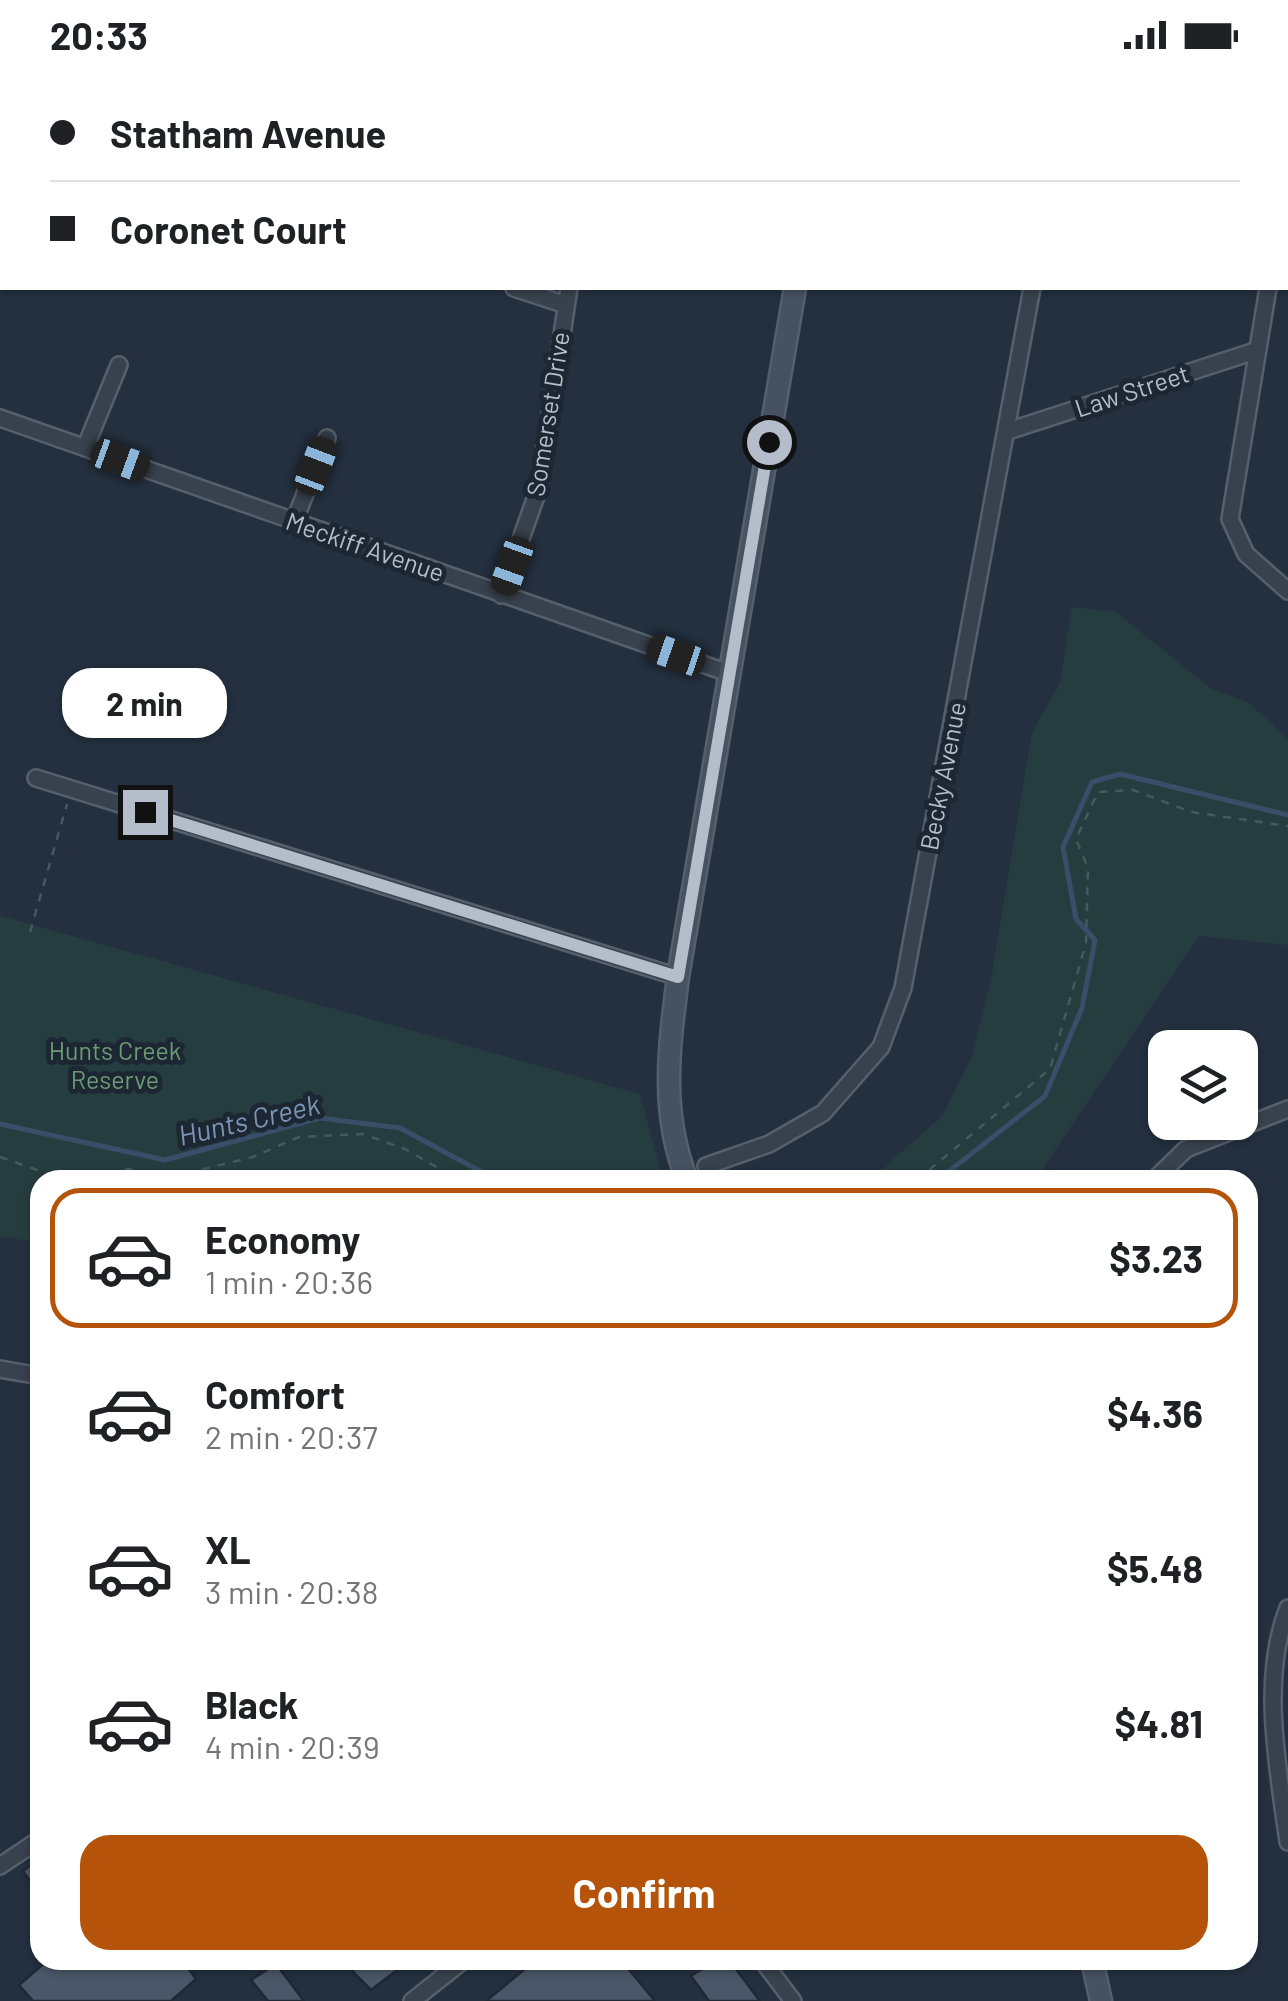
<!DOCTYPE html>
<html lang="en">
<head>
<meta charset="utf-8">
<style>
  body { margin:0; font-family:Barlow,sans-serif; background:#f6f6f6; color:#202124; height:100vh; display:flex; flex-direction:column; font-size:38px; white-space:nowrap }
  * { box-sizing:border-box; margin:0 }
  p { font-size:32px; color:#757577 }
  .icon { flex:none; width:55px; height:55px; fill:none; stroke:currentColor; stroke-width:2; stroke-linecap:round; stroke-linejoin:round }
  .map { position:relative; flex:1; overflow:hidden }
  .drawer { position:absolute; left:30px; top:1100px; width:1228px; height:800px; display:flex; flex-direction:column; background:#fff; border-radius:30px; box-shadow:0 2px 8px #0004 }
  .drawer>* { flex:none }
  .top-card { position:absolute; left:0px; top:0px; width:1290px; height:220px; box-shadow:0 2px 8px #0004; display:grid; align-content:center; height:220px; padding:0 50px; background:#fff }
  .fabs { position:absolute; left:1148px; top:960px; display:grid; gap:20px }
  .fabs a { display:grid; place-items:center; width:110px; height:110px; border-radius:20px; background:#fff; box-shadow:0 2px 8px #0004; font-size:50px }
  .end { position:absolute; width:45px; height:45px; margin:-22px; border:12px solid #b4bdc9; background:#111; box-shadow:0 0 0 5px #111 }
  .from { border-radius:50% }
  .bubble { position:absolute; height:70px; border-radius:30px; background:#fff; box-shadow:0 2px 8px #0004; font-size:32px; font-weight:700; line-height:70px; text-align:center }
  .car { position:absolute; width:30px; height:60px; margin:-30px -15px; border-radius:12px; box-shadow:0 0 8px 2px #0007; background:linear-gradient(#222 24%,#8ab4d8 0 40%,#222 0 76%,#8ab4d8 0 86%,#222 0) }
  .top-card b { display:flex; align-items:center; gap:35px; height:95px; font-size:38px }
  .top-card b+b { border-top:2px solid #e0e0e0 }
  .top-card i { width:25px; height:25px; background:#202124 }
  ul { padding:18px 0 0; list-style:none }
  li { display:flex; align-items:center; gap:30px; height:140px; margin:0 20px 15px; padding:0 30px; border:5px solid transparent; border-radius:30px }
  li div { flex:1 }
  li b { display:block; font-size:38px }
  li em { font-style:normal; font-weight:700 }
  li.selected { border-color:#b45309 }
  li>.icon { width:90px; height:90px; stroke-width:1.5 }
  .action { display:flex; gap:20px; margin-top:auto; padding:20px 50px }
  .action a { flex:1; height:115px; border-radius:30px; background:#b45309; color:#fff; font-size:40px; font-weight:700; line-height:115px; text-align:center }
  .status { display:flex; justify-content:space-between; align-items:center; height:70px; padding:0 50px; background:#fff; direction:ltr }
  .status svg { height:28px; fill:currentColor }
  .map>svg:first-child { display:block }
  .green { fill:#263d40 }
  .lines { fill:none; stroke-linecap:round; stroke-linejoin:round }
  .stream { stroke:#394e68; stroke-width:5 }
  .building { fill:#4a5768; stroke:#1f2935; stroke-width:2.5 }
  .minor-casing { stroke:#56606c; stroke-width:20 }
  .secondary-casing { stroke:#56606c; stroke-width:25 }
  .path { stroke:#445a5c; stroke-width:2.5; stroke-dasharray:8 8; stroke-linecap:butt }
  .minor { stroke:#38424e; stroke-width:15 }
  .secondary { stroke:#465162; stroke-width:20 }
  .route { stroke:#b4bdc9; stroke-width:12 }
  .labels { text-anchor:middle; stroke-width:10; stroke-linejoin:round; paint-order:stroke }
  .street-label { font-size:25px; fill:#b4bdc9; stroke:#1d2733 }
  .park-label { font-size:25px; fill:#6a9b74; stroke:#1d2733 }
  .water-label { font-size:28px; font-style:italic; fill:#7b94b2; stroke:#1d2733 }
</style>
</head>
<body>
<div class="status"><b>20:33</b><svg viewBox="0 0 49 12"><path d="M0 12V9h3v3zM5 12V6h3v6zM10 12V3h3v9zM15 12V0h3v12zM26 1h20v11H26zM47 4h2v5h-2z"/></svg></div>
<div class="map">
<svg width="1288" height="1931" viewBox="0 0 1288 1931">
  <rect width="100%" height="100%" fill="#24303f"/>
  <path class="green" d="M 1072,537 L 1116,542 L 1213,620 L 1248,632 L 1288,669 L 1288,875 L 1199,866 L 1035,1110 L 870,1110 L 942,1046 L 973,984 L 990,916 L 1032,663 L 1060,613 Z
    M 0,846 L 640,1024 L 663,1110 L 40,1110 L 40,1173 L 0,1166 Z"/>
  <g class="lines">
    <path class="stream" d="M 0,1054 L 165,1090 L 320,1048 L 400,1058 L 497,1110
      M 938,1110 L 1045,1026 L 1082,938 L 1095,870 L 1076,849 L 1063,777 L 1092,712 L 1120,704 L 1288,745"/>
  </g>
  <path class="building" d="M 40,1788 L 40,1825 L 23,1801 Z
    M 48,1890 L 182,1890 L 196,1909 L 171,1931 L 33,1931 L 19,1915 Z
    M 366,1890 L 410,1890 L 371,1920 L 352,1901 Z
    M 536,1890 L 621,1890 L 655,1931 L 486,1931 Z
    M 716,1890 L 729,1890 L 760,1931 L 709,1931 L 691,1906 Z
    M 276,1894 L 304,1931 L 268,1931 L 251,1910 Z"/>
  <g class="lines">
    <g class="minor-casing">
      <path id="minor" d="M 620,2 L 621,0
        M 1115,2 L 1117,0
        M 0,44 L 2,45
        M 1288,133 L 1288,132
        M 514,218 L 566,235
        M 1268,218 L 1230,449 L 1246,484 L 1288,521
        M 0,348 L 731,604
        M 1008,361 L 1255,281
        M 85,378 L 119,295
        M 294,452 L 327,368
        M 501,525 L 539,418 L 569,218
        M 36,708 L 678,907
        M 706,1096 L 769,1074 L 823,1043 L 881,977 L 903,918 L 1032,218
        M 1154,1110 L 1186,1079 L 1288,1039
        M 0,1299 L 40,1306
        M 1288,1538 C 1260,1609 1278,1698 1288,1772
        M 0,1796 L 40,1769
        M 762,1890 L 793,1931
        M 412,1931 L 464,1890"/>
    </g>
    <g class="secondary-casing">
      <path id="secondary" d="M 831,2 L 831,0
        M 687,1110 C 660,1042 669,978 678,907 L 795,218
        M 1092,1890 L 1101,1931"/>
    </g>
    <path class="path" d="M 30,862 L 67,734
      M 0,1087 L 46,1103 L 97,1106 L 129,1099 L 162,1109 L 253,1087 L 299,1067 L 363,1064 L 405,1079 L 459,1110
      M 917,1110 L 1050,999 L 1086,873 L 1088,798 L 1076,769 L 1098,722 L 1133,720 L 1191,742 L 1288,756"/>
    <use href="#minor" class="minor"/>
    <use href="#secondary" class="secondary"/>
  </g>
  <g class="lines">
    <path class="route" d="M 145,742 L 678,907 L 769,372"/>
  </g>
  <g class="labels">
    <g class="street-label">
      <text transform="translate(1132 321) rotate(-18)" y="9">Law Street</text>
      <text transform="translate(548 344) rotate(-81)" y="9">Somerset Drive</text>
      <text transform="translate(365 477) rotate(19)" y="9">Meckiff Avenue</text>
      <text transform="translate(943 706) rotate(-79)" y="9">Becky Avenue</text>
    </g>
    <g class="park-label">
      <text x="115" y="990">Hunts Creek<tspan x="115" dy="29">Reserve</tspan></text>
    </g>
    <g class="water-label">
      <text transform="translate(249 1050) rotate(-13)" y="10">Hunts Creek</text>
    </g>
  </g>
</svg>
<div class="fabs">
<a><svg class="icon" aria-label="layers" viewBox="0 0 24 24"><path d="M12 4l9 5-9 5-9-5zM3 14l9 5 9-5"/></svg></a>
</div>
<i class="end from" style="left:769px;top:372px"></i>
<i class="end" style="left:145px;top:742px"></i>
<div class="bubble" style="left:62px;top:598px;width:165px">2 min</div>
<i class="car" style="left:120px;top:390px;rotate:110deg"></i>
<i class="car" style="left:316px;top:396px;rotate:21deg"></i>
<i class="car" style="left:512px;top:496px;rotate:200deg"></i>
<i class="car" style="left:676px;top:585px;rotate:289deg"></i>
<div class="top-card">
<b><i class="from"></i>Statham Avenue</b>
<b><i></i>Coronet Court</b>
</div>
<section class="drawer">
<ul>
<li class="selected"><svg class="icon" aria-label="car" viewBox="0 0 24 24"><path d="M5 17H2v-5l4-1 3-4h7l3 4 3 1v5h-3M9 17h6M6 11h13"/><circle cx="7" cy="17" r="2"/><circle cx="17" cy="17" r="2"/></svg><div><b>Economy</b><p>1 min · 20:36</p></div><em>$3.23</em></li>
<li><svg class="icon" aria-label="car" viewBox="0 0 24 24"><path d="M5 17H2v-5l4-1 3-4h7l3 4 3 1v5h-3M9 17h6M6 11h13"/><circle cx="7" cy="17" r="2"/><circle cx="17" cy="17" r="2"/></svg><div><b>Comfort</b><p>2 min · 20:37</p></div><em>$4.36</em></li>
<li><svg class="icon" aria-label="car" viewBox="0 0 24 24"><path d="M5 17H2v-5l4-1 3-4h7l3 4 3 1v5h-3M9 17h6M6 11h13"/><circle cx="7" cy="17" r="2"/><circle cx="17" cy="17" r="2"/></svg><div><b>XL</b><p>3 min · 20:38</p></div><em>$5.48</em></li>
<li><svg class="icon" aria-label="car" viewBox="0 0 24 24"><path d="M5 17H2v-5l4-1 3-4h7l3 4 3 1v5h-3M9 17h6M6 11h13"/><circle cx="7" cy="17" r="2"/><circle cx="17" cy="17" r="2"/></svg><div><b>Black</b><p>4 min · 20:39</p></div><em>$4.81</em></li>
</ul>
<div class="action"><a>Confirm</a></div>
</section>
</div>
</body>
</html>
